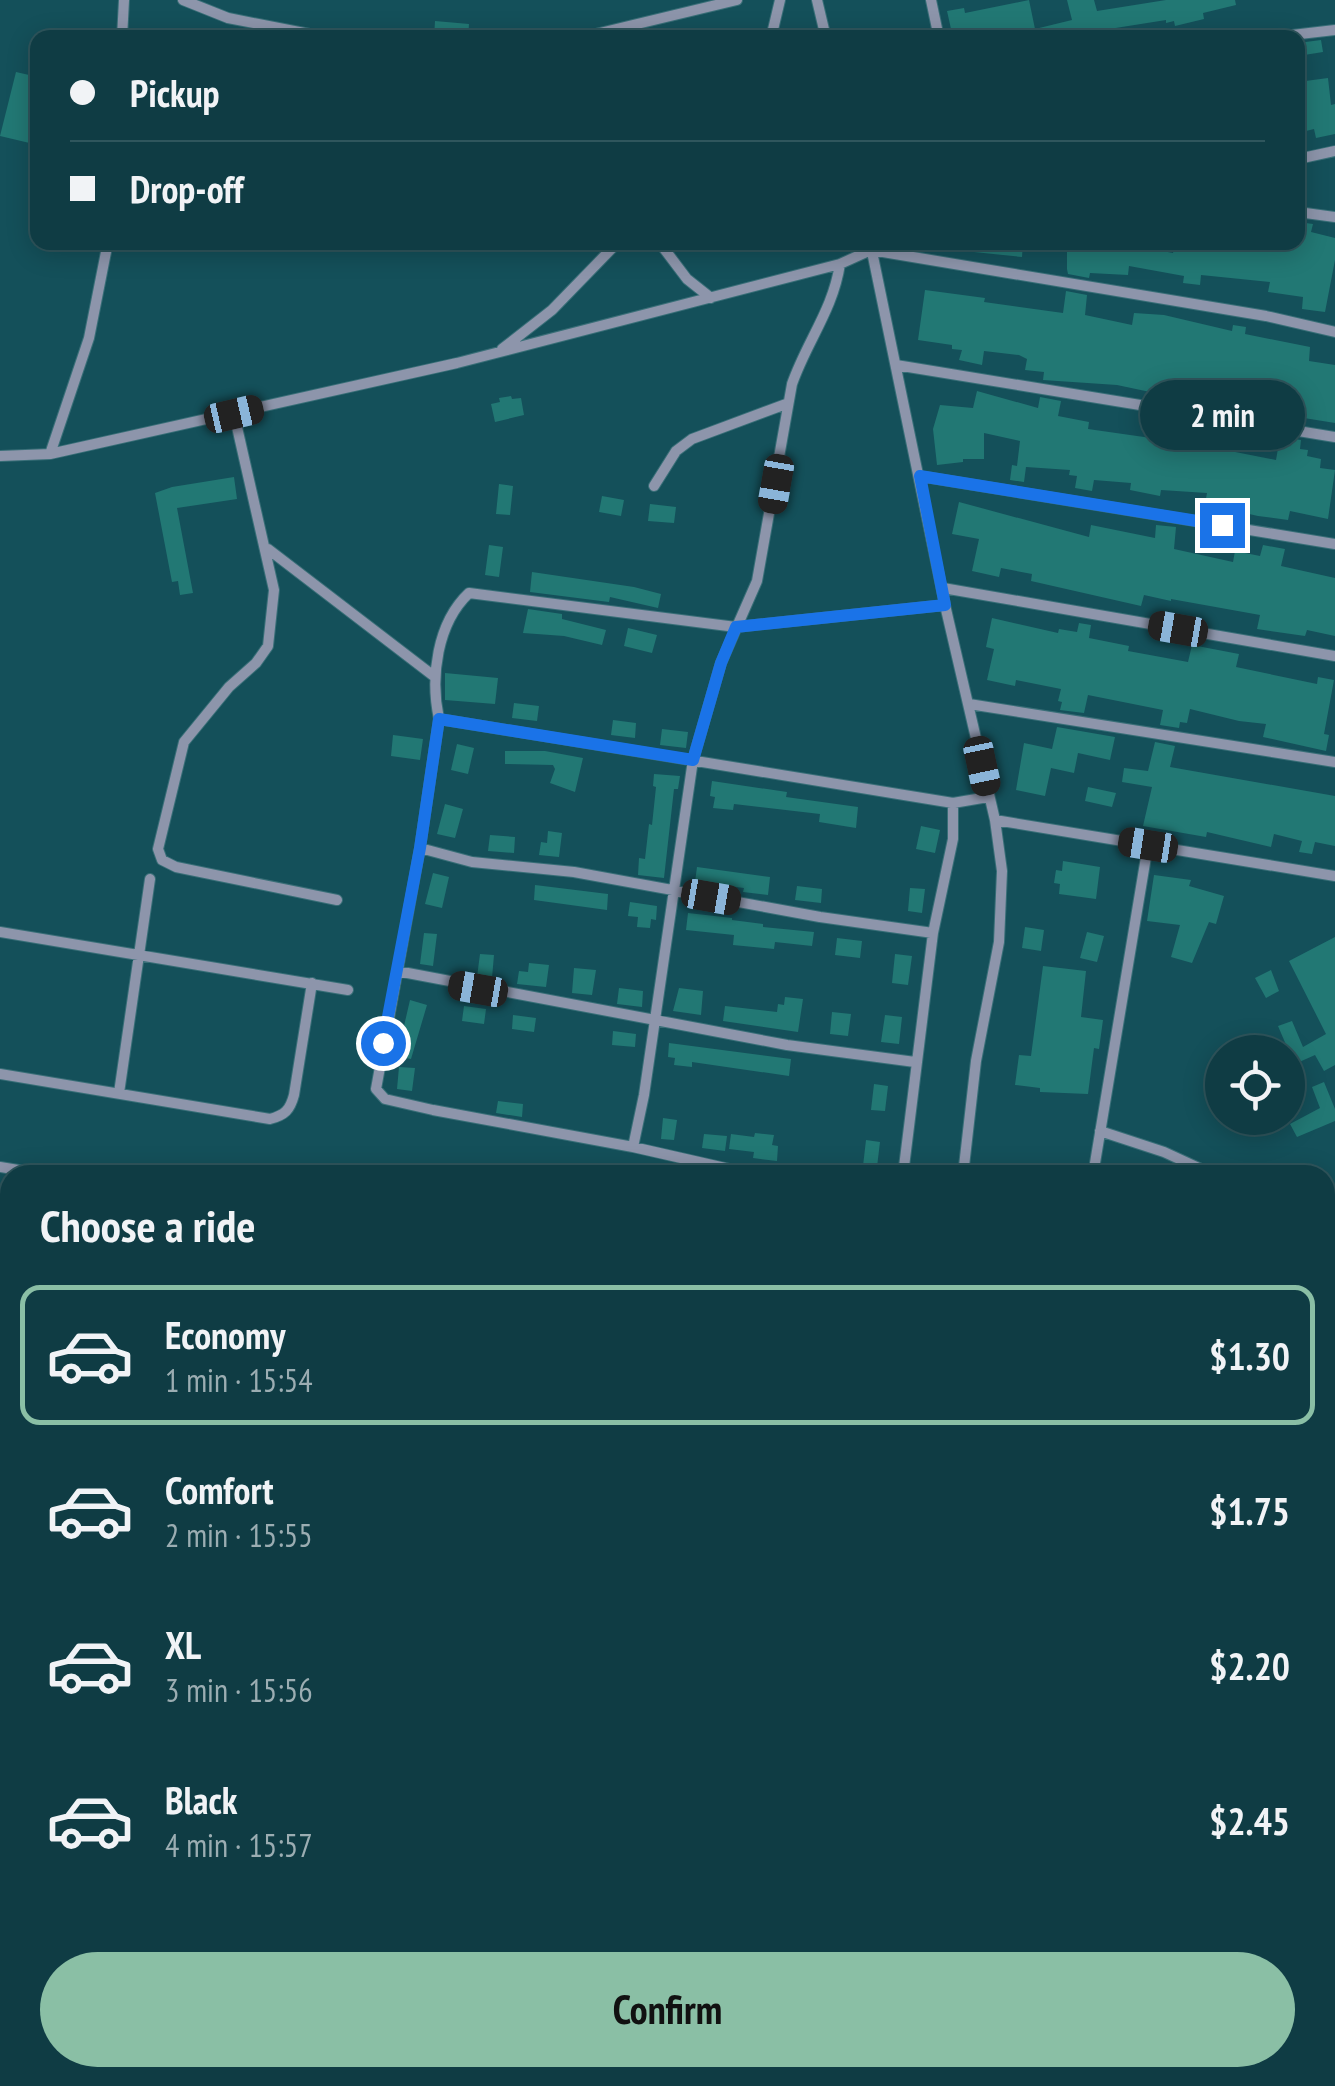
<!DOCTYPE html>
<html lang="en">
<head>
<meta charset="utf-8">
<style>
  body { margin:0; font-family:"PT Sans Narrow",sans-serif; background:#18434b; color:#f1f3f6; height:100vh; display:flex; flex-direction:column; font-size:38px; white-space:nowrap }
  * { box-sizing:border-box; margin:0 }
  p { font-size:32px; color:#9badb2 }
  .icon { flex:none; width:55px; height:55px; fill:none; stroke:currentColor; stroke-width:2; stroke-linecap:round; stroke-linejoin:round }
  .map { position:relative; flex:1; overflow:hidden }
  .sheet { position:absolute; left:0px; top:1165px; width:1335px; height:922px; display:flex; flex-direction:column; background:#0f3c44; border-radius:30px 30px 0 0; box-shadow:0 5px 25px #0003,0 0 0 2px #2f565d }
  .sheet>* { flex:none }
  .top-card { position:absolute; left:30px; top:30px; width:1275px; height:220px; border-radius:20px; box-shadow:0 5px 25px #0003,0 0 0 2px #2f565d; display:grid; align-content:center; height:220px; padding:0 40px; background:#0f3c44 }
  .buttons { position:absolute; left:1205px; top:1035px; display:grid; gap:20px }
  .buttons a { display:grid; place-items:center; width:100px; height:100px; border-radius:50%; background:#0f3c44; box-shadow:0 5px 25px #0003,0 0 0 2px #2f565d; font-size:50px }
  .end { position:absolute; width:45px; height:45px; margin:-22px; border:12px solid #1a73e8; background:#fff; box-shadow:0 0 0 5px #fff }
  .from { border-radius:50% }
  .bubble { position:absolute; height:70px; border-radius:35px; background:#0f3c44; box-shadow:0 5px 25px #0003,0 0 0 2px #2f565d; font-size:32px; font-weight:800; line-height:70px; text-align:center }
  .car { position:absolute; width:30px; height:60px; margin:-30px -15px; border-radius:12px; box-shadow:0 0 8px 2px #0007; background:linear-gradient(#222 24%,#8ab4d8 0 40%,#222 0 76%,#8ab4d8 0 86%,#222 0) }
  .top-card b { display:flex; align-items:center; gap:35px; height:95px; font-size:38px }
  .top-card b+b { border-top:2px solid #2f565d }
  .top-card i { width:25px; height:25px; background:#f1f3f6 }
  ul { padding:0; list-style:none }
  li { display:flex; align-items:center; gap:30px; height:140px; margin:0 20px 15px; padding:0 20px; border:5px solid transparent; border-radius:20px }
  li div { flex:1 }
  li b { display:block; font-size:38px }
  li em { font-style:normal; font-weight:800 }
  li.active { border-color:#8abfa5 }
  li>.icon { width:90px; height:90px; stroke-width:1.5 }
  h2 { padding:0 40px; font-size:45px; line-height:120px }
  .primary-button { display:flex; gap:20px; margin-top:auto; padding:20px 40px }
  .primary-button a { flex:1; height:115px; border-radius:60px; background:#8abfa5; color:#111; font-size:40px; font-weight:800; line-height:115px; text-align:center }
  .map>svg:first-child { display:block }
  .building { fill:#227874 }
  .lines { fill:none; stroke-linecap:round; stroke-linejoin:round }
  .street-casing { stroke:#386e77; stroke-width:12 }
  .street { stroke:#8d95ab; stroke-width:10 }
  .route { stroke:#1a73e8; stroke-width:12 }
</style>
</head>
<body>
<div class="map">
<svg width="1335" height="2086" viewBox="0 0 1335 2086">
  <rect width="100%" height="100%" fill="#14505a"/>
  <path class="building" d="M 1029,0 L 1035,29 L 1072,20 L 1067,0 L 1094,0 L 1097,11 L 1166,0 L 1235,0 L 1236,5 L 1203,13 L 1204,19 L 1175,26 L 1174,21 L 1166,23 L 1166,20 L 1103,30 L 1105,38 L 953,38 L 947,11 L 964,8 L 965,13 Z
    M 435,21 L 469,24 L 468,38 L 434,38 Z
    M 1321,40 L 1323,52 L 1298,56 L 1298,43 Z
    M 16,72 L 38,77 L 38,145 L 0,136 Z
    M 1328,78 L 1331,105 L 1335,104 L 1335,134 L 1316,138 L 1314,129 L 1298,133 L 1298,82 Z
    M 1298,222 L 1313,224 L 1311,232 L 1335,238 L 1335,260 L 1325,312 L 1302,309 L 1303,297 L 1268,292 L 1270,282 L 1201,275 L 1200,285 L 1183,283 L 1184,276 L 1129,266 L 1128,275 L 1090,273 L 1089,278 L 1068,274 L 1067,269 L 1067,242 L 1135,246 L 1173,253 L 1175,242 L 1298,242 Z
    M 975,242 L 1023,242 L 1022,257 L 974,252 Z
    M 925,290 L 985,298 L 984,302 L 1063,313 L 1066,291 L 1087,295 L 1085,315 L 1132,325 L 1134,313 L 1164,315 L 1232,331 L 1233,325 L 1246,327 L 1245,334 L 1310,347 L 1309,361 L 1335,365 L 1335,423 L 1304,418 L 1304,423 L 1283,420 L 1284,415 L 1170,392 L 1169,396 L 1117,385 L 1043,380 L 1044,372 L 1025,370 L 1027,359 L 1019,355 L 984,351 L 982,365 L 959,360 L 962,350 L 952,349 L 952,345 L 918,340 Z
    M 977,391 L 1038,408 L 1040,397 L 1061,401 L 1058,416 L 1089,422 L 1088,429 L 1179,442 L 1183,421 L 1230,429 L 1225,450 L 1276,460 L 1280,437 L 1301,440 L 1300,449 L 1308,450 L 1307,456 L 1321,459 L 1320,468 L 1335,470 L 1328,519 L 1290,511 L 1288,520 L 1258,516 L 1205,504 L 1207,493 L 1161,490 L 1160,496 L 1130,490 L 1131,483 L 1094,480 L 1092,491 L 1075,488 L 1077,476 L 1069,475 L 1070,470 L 1026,467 L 1024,482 L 1010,480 L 1012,465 L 1017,466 L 1020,441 L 984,433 L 984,459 L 963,459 L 963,462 L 937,465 L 933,429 L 940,405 L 973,408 Z
    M 511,396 L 512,399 L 521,398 L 524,415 L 495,422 L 491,404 L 500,402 L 499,398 Z
    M 234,477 L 237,499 L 177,508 L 193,593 L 180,595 L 178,581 L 172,582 L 155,493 L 172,487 Z
    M 499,484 L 513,486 L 510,515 L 496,514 Z
    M 602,496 L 624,500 L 621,516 L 599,512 Z
    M 959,502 L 1089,537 L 1091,525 L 1155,538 L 1156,525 L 1176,527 L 1174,549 L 1233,562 L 1235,551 L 1260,556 L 1263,545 L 1285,549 L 1281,566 L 1335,578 L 1335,636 L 1307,630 L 1305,636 L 1257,629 L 1260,615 L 1171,599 L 1171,601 L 1144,595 L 1141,606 L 1031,581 L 1032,574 L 1001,568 L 999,577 L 972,571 L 979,539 L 952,534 Z
    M 650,504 L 676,507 L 674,523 L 648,521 Z
    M 489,545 L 503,547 L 499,577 L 485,575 Z
    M 532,572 L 634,587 L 661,594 L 658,608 L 610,597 L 609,602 L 530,592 Z
    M 528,609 L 562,614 L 562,619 L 606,630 L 602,645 L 564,636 L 523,633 Z
    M 992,618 L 1058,633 L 1059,629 L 1077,632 L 1079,623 L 1091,625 L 1089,638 L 1129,646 L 1128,651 L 1188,662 L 1192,645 L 1239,654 L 1236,667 L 1317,684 L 1318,677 L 1334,680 L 1324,734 L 1329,735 L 1326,751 L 1263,737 L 1266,724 L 1239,721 L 1190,709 L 1187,723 L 1180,722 L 1179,728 L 1160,725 L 1163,710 L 1088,695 L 1084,713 L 1060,710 L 1062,702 L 1058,701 L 1061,689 L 1016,680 L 1015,686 L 987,680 L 994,649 L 986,647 Z
    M 628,628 L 657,635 L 652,653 L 624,646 Z
    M 445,673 L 498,678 L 495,704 L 445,700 Z
    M 514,703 L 539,706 L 537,721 L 512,718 Z
    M 613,720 L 636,723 L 635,738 L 611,735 Z
    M 1057,727 L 1115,737 L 1110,760 L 1078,753 L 1074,773 L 1051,768 L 1045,796 L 1016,790 L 1024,743 L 1052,749 Z
    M 662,729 L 688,732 L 686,748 L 660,745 Z
    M 393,735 L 423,739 L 420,760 L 391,756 Z
    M 1155,742 L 1175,746 L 1170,767 L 1335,796 L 1335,846 L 1315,842 L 1312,854 L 1299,852 L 1302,841 L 1274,834 L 1271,847 L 1207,832 L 1206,837 L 1143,826 L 1152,787 L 1122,782 L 1124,768 L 1148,771 Z
    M 457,744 L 474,748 L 468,774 L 451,770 Z
    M 505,751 L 545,751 L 583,758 L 575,792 L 550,783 L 555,769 L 553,765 L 505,764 Z
    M 654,774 L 680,776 L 678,789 L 674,789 L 664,878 L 638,875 L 639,858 L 645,859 L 649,824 L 652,825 L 656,787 L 653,786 Z
    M 712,781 L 787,792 L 786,797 L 858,807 L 856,828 L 819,822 L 820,814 L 734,804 L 733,810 L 713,808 L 715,797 L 710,796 Z
    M 1088,787 L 1116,793 L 1112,807 L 1085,801 Z
    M 445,804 L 463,809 L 455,838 L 437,834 Z
    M 921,826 L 940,830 L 935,853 L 916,849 Z
    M 548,831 L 562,833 L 559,857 L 539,855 L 541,842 L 547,843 Z
    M 490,835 L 515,837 L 514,853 L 488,851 Z
    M 1063,861 L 1100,867 L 1096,899 L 1059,894 L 1060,884 L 1054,883 L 1056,870 L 1062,871 Z
    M 697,867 L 770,877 L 768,895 L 743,892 L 744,888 L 695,882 Z
    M 433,873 L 449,877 L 442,908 L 425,904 Z
    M 1154,875 L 1191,880 L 1189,886 L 1224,896 L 1216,924 L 1209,922 L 1192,963 L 1171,957 L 1180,925 L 1147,921 Z
    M 535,885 L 608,894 L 607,910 L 534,900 Z
    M 797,886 L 822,889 L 821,903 L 795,900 Z
    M 910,888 L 925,889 L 922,913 L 908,911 Z
    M 630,902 L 657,906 L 656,920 L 651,919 L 650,928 L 637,927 L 638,917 L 628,916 Z
    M 688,913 L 732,918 L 732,920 L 763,924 L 763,927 L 814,932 L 812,946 L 775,942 L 774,949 L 733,945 L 734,935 L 686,930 Z
    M 1025,927 L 1044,930 L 1041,951 L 1022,948 Z
    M 1087,932 L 1104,936 L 1097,962 L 1080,958 Z
    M 424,933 L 437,934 L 433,966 L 420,964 Z
    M 1335,937 L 1335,1065 L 1324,1071 L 1315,1055 L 1288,1067 L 1290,1054 L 1278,1026 L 1292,1021 L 1303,1047 L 1326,1034 L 1289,961 Z
    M 837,938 L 862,941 L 860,958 L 835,955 Z
    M 480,954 L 494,955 L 492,978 L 477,977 Z
    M 895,954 L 912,956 L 908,985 L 892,983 Z
    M 529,963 L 549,965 L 546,987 L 517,984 L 519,971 L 528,972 Z
    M 1043,966 L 1086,971 L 1081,1017 L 1103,1020 L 1099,1049 L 1094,1048 L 1088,1094 L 1040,1092 L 1040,1088 L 1015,1085 L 1019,1055 L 1031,1056 Z
    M 574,968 L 596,970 L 592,995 L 572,993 Z
    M 1271,970 L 1279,991 L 1266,998 L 1255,978 Z
    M 619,988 L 643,991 L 642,1007 L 617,1004 Z
    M 679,988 L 703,991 L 701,1015 L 673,1011 Z
    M 785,997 L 803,999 L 798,1032 L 723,1021 L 725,1006 L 777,1012 L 778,1004 L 784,1005 Z
    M 410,1000 L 427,1005 L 411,1059 L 391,1055 L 394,1038 L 401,1039 Z
    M 464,1006 L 486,1009 L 484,1024 L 462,1021 Z
    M 832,1012 L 851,1014 L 848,1036 L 830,1034 Z
    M 513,1015 L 536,1018 L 534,1032 L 512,1029 Z
    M 885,1015 L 902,1017 L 899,1044 L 881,1042 Z
    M 613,1031 L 636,1034 L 635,1047 L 612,1045 Z
    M 669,1043 L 791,1059 L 789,1076 L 692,1062 L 692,1067 L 674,1065 L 675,1058 L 668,1057 Z
    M 399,1067 L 415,1068 L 412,1091 L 397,1089 Z
    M 1324,1082 L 1335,1109 L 1335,1121 L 1297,1137 L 1290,1124 L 1320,1108 L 1312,1087 Z
    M 874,1084 L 888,1086 L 885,1111 L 871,1110 Z
    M 498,1101 L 523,1104 L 522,1117 L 496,1113 Z
    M 663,1118 L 677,1120 L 674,1140 L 661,1139 Z
    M 755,1133 L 774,1135 L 772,1145 L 778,1146 L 777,1161 L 753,1158 L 754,1152 L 729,1149 L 731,1134 L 754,1137 Z
    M 704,1134 L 727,1136 L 725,1151 L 702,1148 Z
    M 866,1140 L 880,1142 L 877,1167 L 863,1166 Z"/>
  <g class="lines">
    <g class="street-casing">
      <path id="street" d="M 183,0 L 228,18 L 330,38
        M 817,0 L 826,38
        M 931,0 L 939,38
        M 122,38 L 124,0
        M 579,38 L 737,0
        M 771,38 L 780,0
        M 1266,38 L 1335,30
        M 1298,159 L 1335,151
        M 1298,212 L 1335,217
        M 659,242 L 687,279 L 711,298
        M 870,242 L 945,605 L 995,820 L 1002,871 L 999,942 L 976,1061 L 963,1175
        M 502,349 L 552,310 L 618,242
        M 896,365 L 1335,437
        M 234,414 L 274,590 L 268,646 L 256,663 L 229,687 L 184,742 L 158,849 L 162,860 L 176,867 L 337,900
        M 50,454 L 89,338 L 108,242
        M 0,456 L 50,454 L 457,363 L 840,264 L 871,250 L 1266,316 L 1335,332
        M 919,476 L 1335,544
        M 654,486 L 676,451 L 692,439 L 786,404
        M 268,549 L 435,677
        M 943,588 L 1335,656
        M 969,704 L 1335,762
        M 439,719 C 430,677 437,623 469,593 L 736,627 L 945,605
        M 953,803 L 988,797
        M 995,820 L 1335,876
        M 420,848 L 472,862 L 574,872 L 820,917 L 933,933
        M 0,932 L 348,990
        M 397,971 L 787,1045 L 915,1062
        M 0,1074 L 270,1119 C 285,1115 290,1110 294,1095 L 312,983
        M 119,1093 L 150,879
        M 1100,1131 L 1164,1152 L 1214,1175
        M 633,1147 L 644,1095 L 693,760 L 721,663 L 757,581 L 792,384 C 807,341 833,310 840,264
        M 0,1167 L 49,1175
        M 756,1175 L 633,1147 L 433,1110 L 385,1099 L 376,1089 L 420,848 L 439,719 L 953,803 L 953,839 L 933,933 L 903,1175
        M 1093,1175 L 1148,845
        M 1325,1269 L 1335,1273
        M 0,1342 L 10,1343
        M 1325,1350 L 1335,1352
        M 0,1508 L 10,1509
        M 1325,1523 L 1335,1525
        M 1325,1635 L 1335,1642
        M 0,1718 L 10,1723
        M 1325,1859 L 1335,1851
        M 69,2078 L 70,2086
        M 409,2078 L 417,2086
        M 960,2078 L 969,2086
        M 1208,2078 L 1212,2086
        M 252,2086 L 253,2078
        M 1018,2086 L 1030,2078"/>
    </g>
    <use href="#street" class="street"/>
  </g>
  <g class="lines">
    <path class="route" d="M 383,1043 L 420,848 L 439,719 L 693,760 L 721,663 L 736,627 L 945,605 L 920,476 L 1222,525"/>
  </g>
</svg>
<div class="buttons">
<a><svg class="icon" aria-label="locate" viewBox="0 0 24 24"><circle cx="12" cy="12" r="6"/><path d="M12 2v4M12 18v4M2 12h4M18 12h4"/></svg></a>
</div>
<i class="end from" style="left:383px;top:1043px"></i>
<i class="end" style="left:1222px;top:525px"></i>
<div class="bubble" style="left:1140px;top:380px;width:165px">2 min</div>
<i class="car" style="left:234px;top:414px;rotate:77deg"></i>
<i class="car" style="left:776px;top:484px;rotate:190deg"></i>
<i class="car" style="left:1178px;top:629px;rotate:280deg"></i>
<i class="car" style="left:982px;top:766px;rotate:168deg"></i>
<i class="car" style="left:1148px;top:845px;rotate:279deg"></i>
<i class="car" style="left:711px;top:897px;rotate:100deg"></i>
<i class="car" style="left:478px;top:989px;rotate:280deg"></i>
<div class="top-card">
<b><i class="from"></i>Pickup</b>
<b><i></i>Drop-off</b>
</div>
<section class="sheet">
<h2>Choose a ride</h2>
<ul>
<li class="active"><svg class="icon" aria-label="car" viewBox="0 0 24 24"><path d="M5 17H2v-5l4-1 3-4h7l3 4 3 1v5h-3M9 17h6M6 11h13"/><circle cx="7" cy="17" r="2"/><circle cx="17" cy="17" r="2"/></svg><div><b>Economy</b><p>1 min · 15:54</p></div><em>$1.30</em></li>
<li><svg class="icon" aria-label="car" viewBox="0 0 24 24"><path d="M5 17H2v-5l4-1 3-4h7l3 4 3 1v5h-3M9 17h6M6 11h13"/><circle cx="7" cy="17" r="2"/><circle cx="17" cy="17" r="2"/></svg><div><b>Comfort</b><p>2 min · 15:55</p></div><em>$1.75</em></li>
<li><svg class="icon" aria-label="car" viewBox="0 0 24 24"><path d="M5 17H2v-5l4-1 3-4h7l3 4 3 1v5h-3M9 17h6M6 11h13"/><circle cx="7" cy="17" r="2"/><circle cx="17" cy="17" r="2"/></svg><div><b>XL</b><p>3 min · 15:56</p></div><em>$2.20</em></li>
<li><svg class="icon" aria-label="car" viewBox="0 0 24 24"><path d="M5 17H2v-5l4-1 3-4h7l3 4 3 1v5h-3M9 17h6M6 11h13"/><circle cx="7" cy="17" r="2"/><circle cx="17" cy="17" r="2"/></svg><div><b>Black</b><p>4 min · 15:57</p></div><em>$2.45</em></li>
</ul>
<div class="primary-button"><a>Confirm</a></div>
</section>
</div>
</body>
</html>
